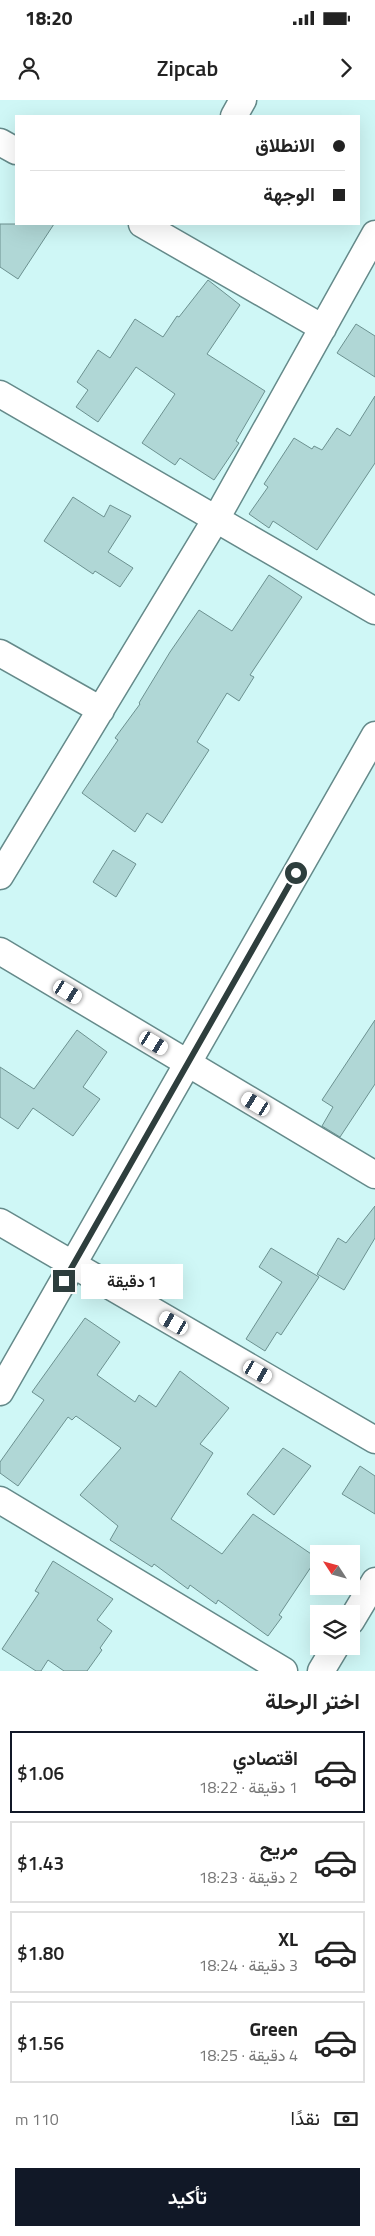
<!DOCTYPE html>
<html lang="ar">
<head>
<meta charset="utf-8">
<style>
  body { margin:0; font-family:"Titillium Web",Vazirmatn,sans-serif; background:#f6f6f6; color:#222; direction:rtl; height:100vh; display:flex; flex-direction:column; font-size:19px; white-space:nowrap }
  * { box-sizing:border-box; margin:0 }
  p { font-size:16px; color:#767676 }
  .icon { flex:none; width:28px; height:28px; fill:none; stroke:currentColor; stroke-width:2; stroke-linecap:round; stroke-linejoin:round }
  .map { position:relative; height:1571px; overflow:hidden; direction:ltr }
  .side { display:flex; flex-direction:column; background:#fff; flex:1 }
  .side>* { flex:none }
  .top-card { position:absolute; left:15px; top:15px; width:345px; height:110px; border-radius:0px; box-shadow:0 5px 20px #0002; direction:rtl; display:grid; align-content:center; height:110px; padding:0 15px; background:#fff }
  .needle { width:32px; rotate:306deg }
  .controls { position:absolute; left:310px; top:1445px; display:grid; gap:10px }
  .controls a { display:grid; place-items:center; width:50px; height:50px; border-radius:0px; background:#fff; box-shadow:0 5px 20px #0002; font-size:25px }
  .end { position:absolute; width:22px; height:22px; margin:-11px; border:6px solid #2e3e3d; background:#fff; box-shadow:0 0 0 2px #fff }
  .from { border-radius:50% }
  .bubble { position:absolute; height:35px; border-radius:0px; background:#fff; box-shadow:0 5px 20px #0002; font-size:16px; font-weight:600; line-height:35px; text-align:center; direction:rtl }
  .car { position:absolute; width:15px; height:30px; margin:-15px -8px; border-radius:6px; box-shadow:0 0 4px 1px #0007; background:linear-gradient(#fff 24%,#345 0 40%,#fff 0 76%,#345 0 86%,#fff 0) }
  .top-card b { display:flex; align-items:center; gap:18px; height:48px; font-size:19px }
  .top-card b+b { border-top:1px solid #e0e0e0 }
  .top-card i { width:12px; height:12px; background:#222 }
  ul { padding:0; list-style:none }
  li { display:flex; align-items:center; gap:15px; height:82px; margin:0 10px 8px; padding:0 5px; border:2px solid #e0e0e0; border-radius:0px }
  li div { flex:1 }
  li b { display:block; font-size:19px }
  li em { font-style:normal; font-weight:600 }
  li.on { border-color:#111827 }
  li>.icon { width:45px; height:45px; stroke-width:1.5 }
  h2 { padding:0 15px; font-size:22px; line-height:60px }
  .pay { display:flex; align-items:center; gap:12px; height:55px; padding:0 15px; font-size:19px }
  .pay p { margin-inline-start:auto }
  .cta { display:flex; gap:10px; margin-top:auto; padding:10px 15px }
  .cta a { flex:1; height:58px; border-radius:0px; background:#111827; color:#fff; font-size:20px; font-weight:600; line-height:58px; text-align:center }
  .status { display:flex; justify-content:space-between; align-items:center; height:35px; padding:0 25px; background:#fff; direction:ltr }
  .status svg { height:14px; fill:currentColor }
  header { display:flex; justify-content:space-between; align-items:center; height:65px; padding:0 15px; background:#fff; font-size:22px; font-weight:600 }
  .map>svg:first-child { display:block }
  .building { fill:#b0d7d6; stroke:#6c9190 }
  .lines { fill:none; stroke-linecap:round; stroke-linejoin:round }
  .minor-casing { stroke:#658a8a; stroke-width:29 }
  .minor { stroke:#fff; stroke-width:26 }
  .route { stroke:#2e3e3d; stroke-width:6 }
</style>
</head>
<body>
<div class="status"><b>18:20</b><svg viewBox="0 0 49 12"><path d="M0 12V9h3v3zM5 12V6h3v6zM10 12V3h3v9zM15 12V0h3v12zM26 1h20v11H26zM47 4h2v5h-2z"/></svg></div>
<header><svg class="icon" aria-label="forward" viewBox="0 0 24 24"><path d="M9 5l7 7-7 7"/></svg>Zipcab<svg class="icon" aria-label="person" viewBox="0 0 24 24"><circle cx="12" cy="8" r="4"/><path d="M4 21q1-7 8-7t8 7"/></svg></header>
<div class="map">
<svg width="375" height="1571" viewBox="0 0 375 1571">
  <rect width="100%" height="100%" fill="#cff7f6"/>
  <path class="building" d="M 0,124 L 54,124 L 18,179 L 0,167 Z
    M 208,180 L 240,205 L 207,254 L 265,291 L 236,341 L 239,343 L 214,380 L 180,358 L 175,365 L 142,343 L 175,294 L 136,267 L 98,322 L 76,307 L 88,290 L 77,282 L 98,250 L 110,258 L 135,219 L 163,237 L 177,216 L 179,217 Z
    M 356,224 L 375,236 L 375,277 L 337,253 Z
    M 375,296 L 375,363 L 317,450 L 273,421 L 269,428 L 249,414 L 268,387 L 264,384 L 294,338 L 312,349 L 314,346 L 322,350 L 337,328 L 350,336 Z
    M 73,397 L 104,417 L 110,405 L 131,416 L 108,452 L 133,468 L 120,487 L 95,471 L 93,474 L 44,441 Z
    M 269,475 L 302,497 L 250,575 L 254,577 L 239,601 L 227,593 L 197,642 L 209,650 L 162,723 L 147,713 L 135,732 L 82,693 L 118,640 L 115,638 L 140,604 L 139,603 L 170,552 L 199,510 L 232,531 Z
    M 113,750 L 136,764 L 116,797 L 93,782 Z
    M 375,920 L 375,984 L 340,1037 L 322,1026 L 333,1007 L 322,1000 Z
    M 77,930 L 107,952 L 83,987 L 100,999 L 73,1036 L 33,1008 L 18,1029 L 0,1017 L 0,967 L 34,989 Z
    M 375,1106 L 375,1138 L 344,1190 L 317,1174 L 338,1138 L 346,1143 Z
    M 271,1148 L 319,1177 L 281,1235 L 277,1232 L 265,1251 L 246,1239 L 282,1182 L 259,1167 Z
    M 85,1218 L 120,1242 L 97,1275 L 135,1302 L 139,1295 L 156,1307 L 180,1271 L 229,1308 L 200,1344 L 213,1353 L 171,1419 L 222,1454 L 253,1414 L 317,1458 L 279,1515 L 282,1517 L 268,1536 L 218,1500 L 216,1504 L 190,1485 L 188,1489 L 154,1464 L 152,1467 L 110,1440 L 118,1426 L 80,1395 L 121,1348 L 76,1316 L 72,1320 L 68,1317 L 18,1386 L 0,1373 L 0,1362 L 44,1300 L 32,1292 Z
    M 283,1348 L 311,1366 L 274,1415 L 247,1394 Z
    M 360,1366 L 375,1376 L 375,1414 L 342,1394 Z
    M 53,1461 L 113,1499 L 97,1520 L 112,1531 L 100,1548 L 102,1550 L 87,1571 L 64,1571 L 48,1560 L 41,1571 L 36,1571 L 2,1549 L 39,1493 L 35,1491 Z"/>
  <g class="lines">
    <g class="minor-casing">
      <path id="minor" d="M 234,16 L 243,0
        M 0,42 L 16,51
        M 142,124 L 323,228
        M 0,294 L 375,511
        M 0,553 L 101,610
        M 0,776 L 216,419 L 375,134
        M 0,851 L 375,1075
        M 0,1122 L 375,1340
        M 0,1292 L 375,635
        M 0,1400 L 284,1571
        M 351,1521 L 375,1481
        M 321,1571 L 336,1546"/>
    </g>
    <use href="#minor" class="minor"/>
  </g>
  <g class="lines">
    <path class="route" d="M 64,1181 L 296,773"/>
  </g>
</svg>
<div class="controls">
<a><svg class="needle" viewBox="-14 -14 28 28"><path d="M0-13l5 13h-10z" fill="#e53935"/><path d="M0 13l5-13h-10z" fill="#767676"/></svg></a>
<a><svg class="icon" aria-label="layers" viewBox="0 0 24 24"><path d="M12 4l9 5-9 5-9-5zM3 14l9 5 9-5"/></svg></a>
</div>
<i class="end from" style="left:296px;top:773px"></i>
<i class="end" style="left:64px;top:1181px"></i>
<div class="bubble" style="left:81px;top:1164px;width:102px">1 دقيقة</div>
<i class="car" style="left:68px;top:892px;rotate:121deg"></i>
<i class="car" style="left:154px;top:943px;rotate:121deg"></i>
<i class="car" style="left:256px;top:1004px;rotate:301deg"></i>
<i class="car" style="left:174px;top:1223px;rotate:300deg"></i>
<i class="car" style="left:258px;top:1272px;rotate:120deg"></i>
<div class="top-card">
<b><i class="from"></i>الانطلاق</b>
<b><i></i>الوجهة</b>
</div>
</div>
<section class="side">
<h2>اختر الرحلة</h2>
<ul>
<li class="on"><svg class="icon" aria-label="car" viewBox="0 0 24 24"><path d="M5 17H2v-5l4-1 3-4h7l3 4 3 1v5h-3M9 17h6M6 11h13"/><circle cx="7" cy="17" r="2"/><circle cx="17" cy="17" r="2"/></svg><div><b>اقتصادي</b><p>1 دقيقة · 18:22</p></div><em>$1.06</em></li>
<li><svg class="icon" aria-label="car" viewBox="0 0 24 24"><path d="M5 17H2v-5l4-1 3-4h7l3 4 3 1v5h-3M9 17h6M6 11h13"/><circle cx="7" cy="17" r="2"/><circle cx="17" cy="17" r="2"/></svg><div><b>مريح</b><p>2 دقيقة · 18:23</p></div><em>$1.43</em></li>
<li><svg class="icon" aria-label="car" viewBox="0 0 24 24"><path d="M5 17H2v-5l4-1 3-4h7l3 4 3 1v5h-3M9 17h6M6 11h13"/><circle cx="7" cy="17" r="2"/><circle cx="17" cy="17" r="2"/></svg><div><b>XL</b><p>3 دقيقة · 18:24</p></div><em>$1.80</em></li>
<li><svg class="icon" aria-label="car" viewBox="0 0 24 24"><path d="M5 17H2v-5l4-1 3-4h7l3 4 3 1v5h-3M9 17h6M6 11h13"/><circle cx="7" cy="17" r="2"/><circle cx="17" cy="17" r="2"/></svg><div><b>Green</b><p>4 دقيقة · 18:25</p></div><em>$1.56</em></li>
</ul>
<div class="pay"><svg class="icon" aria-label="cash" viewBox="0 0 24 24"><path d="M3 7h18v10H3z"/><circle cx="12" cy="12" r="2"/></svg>نقدًا<p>110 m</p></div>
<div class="cta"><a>تأكيد</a></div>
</section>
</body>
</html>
